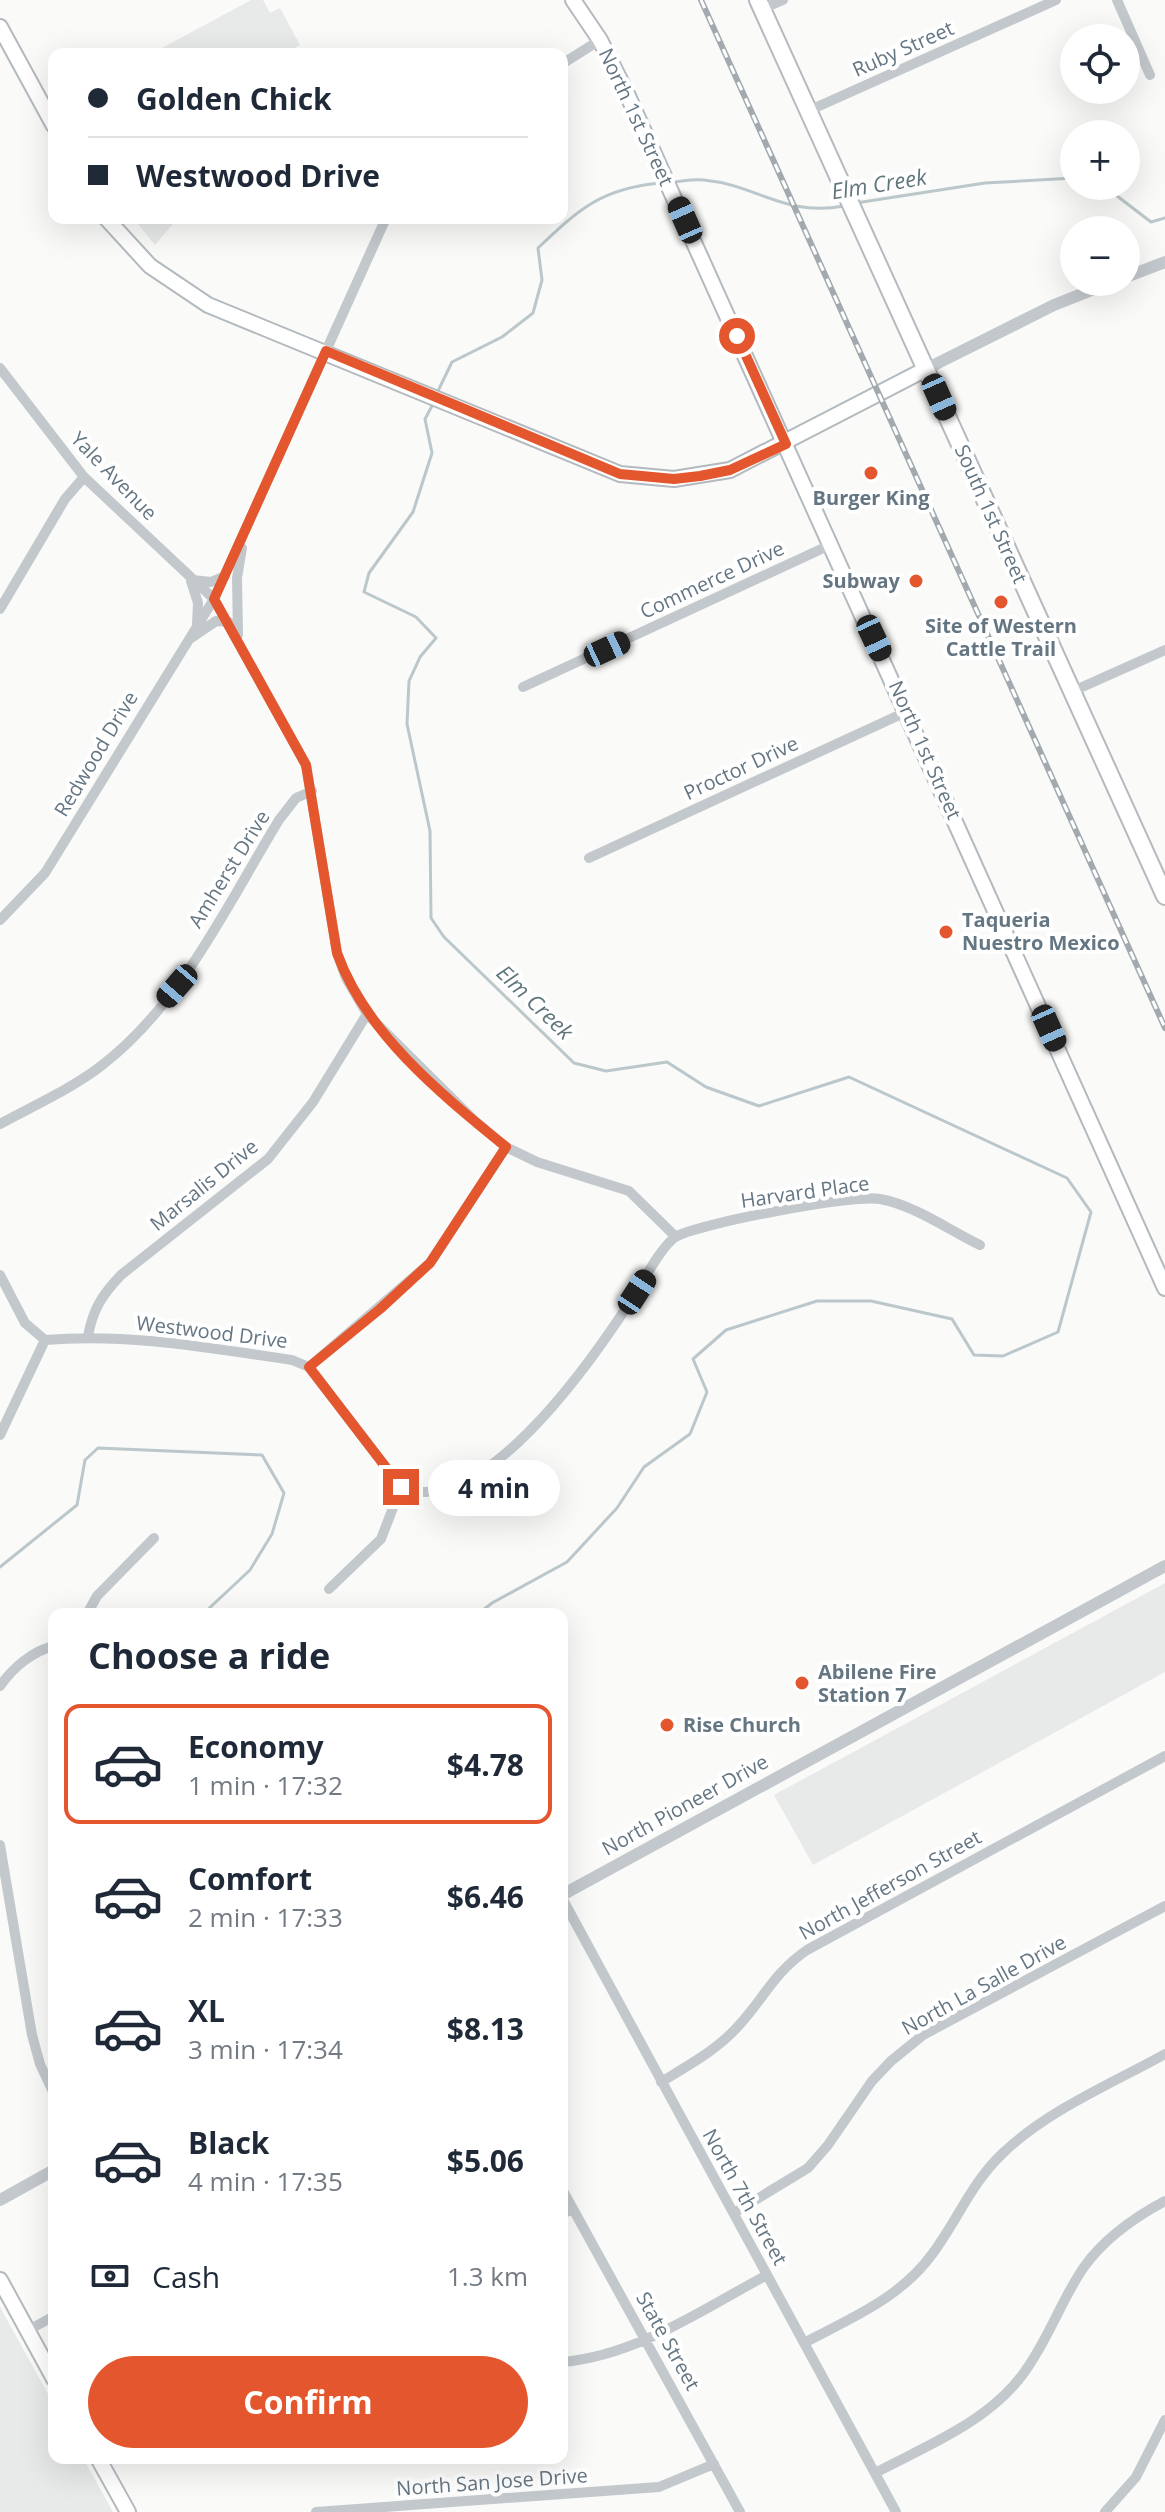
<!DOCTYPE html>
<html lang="en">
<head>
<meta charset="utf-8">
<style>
  body { margin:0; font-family:"Open Sans",sans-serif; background:#f6f6f7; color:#1f2937; height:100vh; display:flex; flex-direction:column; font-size:30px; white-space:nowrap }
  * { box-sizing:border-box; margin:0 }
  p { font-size:26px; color:#747a83 }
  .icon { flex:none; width:44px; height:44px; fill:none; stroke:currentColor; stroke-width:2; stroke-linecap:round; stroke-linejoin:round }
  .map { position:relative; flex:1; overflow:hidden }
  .drawer { position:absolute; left:48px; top:1608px; width:520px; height:856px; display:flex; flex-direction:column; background:#fff; border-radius:16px; box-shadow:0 8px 32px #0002 }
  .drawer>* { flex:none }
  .guide { position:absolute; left:48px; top:48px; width:520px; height:176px; border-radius:16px; box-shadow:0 8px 32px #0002; display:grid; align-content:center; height:176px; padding:0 40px; background:#fff }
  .fabs { position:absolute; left:1060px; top:24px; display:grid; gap:16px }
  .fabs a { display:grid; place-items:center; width:80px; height:80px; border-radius:50%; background:#fff; box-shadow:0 8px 32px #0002; font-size:40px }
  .end { position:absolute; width:36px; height:36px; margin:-18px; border:10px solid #e4572e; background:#fff; box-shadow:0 0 0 4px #fff }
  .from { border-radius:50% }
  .bubble { position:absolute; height:56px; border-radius:28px; background:#fff; box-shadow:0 8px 32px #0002; font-size:26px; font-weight:700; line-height:56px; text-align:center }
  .car { position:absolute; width:24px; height:48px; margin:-24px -12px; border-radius:10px; box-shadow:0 0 6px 2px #0007; background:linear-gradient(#222 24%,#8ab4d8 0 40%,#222 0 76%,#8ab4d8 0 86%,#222 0) }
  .guide b { display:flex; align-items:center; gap:28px; height:76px; font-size:30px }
  .guide b+b { border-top:2px solid #e0e1e3 }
  .guide i { width:20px; height:20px; background:#1f2937 }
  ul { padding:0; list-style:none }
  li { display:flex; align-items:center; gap:24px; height:120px; margin:0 16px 12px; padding:0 24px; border:4px solid transparent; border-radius:16px }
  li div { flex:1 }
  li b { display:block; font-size:30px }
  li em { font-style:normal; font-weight:700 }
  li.current { border-color:#e4572e }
  li>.icon { width:72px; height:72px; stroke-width:1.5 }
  h2 { padding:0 40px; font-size:36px; line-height:96px }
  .pay { display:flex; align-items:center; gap:20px; height:88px; padding:0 40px; font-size:30px }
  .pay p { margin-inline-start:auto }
  .action { display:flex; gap:16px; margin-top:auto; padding:16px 40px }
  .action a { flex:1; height:92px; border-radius:48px; background:#e4572e; color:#fff; font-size:32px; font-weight:700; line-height:92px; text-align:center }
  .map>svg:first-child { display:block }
  .built { fill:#e8e9e9 }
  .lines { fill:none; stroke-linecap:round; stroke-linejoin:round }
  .stream { stroke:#bbc7cb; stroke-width:3 }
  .secondary-casing { stroke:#b3babf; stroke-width:18 }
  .primary-casing { stroke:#b5babe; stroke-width:20 }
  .minor { stroke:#c3c8cc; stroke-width:10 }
  .tertiary { stroke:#c3c8cc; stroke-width:12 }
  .secondary { stroke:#fff; stroke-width:14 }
  .primary { stroke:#fff; stroke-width:16 }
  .rail-casing { stroke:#a2aab0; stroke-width:6 }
  .rail { stroke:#fff; stroke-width:3; stroke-dasharray:9; stroke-linecap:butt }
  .route { stroke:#e4572e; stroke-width:10 }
  .poi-dot { fill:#e4572e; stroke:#fff; stroke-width:3 }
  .labels { text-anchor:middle; stroke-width:8; stroke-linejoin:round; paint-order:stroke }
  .street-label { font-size:20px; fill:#657683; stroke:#fff }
  .poi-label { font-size:20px; font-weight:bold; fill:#657683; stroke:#fff; text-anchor:start }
  .water-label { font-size:22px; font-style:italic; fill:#60757c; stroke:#fff }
</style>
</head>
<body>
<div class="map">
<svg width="1165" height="2512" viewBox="0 0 1165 2512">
  <rect width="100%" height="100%" fill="#fafaf8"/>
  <path class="built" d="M 251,0 L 263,0 L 270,13 L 280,8 L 300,45 L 285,54 L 151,54 Z
    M 133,218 L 178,218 L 155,245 Z
    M 1165,1583 L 1165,1672 L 813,1865 L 774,1795 Z
    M 0,2307 L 54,2405 L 54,2458 L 83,2458 L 113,2512 L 0,2512 Z"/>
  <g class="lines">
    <path class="stream" d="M 673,182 C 683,181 694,179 704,180 C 757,185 784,217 844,206
      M 1104,186 L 1151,222 L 1165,218
      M 856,203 L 985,183 L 1074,178
      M 437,393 L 452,362 L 502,337 L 533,313 L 542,280 L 538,248 C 579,209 602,188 661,183
      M 433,404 L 425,419 L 432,453 L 413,512 L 369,573 L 364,592 L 416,617 L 436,638 L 420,657 L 409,681 L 407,724 L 430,831 L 431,918 L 444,937 L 574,1063 L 606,1071 L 667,1062 L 706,1087 L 759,1106 L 849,1077 L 1067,1178 L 1091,1212 L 1058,1332 L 1003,1356 L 974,1355 L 952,1319 L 871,1301 L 817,1301 L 726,1330 L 693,1359 L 707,1392 L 690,1434 L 644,1467 L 617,1508 L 567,1562 L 492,1603 L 478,1614
      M 0,1567 L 77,1505 L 85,1460 L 98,1448 L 262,1455 L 284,1493 L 272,1534 L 250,1570 L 203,1614"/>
    <g class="secondary-casing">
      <path id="secondary" d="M 573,0 L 600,40 L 627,94 L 1165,1288
        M 0,27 L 54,126
        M 106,218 L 150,266 L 208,305 L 620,474 L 674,479 L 730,470 L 926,369
        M 0,2280 L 54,2379
        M 98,2458 L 128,2512"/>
    </g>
    <g class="primary-casing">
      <path id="primary" d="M 758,0 L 1165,896"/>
    </g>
    <path class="minor" d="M 1117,0 L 1150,75
      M 762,9 L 783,0
      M 562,64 L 600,40
      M 808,111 L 1056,0
      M 386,218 L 214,599 L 306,765 L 337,953 L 346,978 L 367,1014 L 475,1121 L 506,1147 L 537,1162 L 629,1191 L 676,1237
      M 0,368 L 84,477 L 214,599 L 45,873 L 0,920
      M 193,580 L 211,582 L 225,576
      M 191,581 L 198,603 L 197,624
      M 0,609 L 65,499 L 84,477
      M 238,635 L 237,578 L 242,548
      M 191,638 L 216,621 L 229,622
      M 523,687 L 830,545
      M 1071,692 L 1165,650
      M 589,858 L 908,711
      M 0,1124 C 33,1106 71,1089 101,1066 C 181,1005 227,905 279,820 L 296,798 L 312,791
      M 0,1275 L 25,1323 L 45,1340
      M 88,1336 C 93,1309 102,1295 121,1275 L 268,1159 L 313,1102 L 367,1014
      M 309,1367 L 430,1263 L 506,1147
      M 0,1435 L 45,1340 C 129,1333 209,1348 292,1360 L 309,1367 L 401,1487 C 480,1522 590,1363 628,1305 C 639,1289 661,1245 677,1236 C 702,1223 854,1194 880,1199 C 914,1205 949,1230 980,1245
      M 329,1589 L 381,1539 L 401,1487
      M 87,1614 L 97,1596 L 154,1538
      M 0,1686 C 13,1668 32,1651 54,1646
      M 0,1845 L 32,2035 L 40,2064 L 54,2094
      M 562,1898 L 896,2512
      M 661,2082 C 689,2065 719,2049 741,2023 C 765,1996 775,1972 807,1950 L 1165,1756
      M 562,2189 L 740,2512
      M 734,2213 L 808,2168 L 828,2145 L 872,2081 L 891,2061 L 923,2035 L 1165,1906
      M 562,2214 L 573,2209
      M 27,2331 L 54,2316
      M 804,2343 C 851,2318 901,2298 933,2253 C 958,2219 972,2182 1003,2153 C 1048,2110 1111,2084 1165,2054
      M 562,2362 C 636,2356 703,2309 767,2275
      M 875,2473 C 926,2446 988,2422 1023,2374 C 1048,2341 1061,2300 1084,2267 C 1104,2239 1135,2217 1165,2201
      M 316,2512 L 659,2487 L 714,2464
      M 1105,2512 L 1136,2477 L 1165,2420"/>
    <path class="tertiary" d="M 1126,277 L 1165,262
      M 926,369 L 1054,305 L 1112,282
      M 562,1895 L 1165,1566
      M 0,2200 L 54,2170"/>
    <use href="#secondary" class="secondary"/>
    <use href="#primary" class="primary"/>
    <g class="rail-casing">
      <path id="rail" d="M 701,0 L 1165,1028"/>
    </g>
    <use href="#rail" class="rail"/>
  </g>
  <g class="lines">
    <path class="route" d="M 401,1487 L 309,1367 L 380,1309 L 430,1263 L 506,1147 C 441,1094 366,1034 337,953 L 306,765 L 214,599 L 326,351 L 620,474 L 674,479 L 700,476 L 730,470 L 786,444 L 737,336"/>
  </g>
  <g class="poi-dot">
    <circle cx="871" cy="473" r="8"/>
    <circle cx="916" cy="581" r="8"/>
    <circle cx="1001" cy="602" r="8"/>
    <circle cx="946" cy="932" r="8"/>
    <circle cx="802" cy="1683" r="8"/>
    <circle cx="667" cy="1725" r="8"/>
  </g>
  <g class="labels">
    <g class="street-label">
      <text transform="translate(903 49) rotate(-24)" y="7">Ruby Street</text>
      <text transform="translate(636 117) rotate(65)" y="7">North 1st Street</text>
      <text transform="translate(114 476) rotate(46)" y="7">Yale Avenue</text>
      <text transform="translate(991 514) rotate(66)" y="7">South 1st Street</text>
      <text transform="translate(712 580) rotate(-25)" y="7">Commerce Drive</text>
      <text transform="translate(925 750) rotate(66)" y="7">North 1st Street</text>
      <text transform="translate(96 754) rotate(-59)" y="7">Redwood Drive</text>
      <text transform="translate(741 768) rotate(-25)" y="7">Proctor Drive</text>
      <text transform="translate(229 869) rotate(-58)" y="7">Amherst Drive</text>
      <text transform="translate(204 1185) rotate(-39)" y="7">Marsalis Drive</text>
      <text transform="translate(805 1192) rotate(-8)" y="7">Harvard Place</text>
      <text transform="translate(212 1332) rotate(7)" y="7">Westwood Drive</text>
      <text transform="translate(685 1805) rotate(-29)" y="7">North Pioneer Drive</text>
      <text transform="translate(890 1885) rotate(-29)" y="7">North Jefferson Street</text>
      <text transform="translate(984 1985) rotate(-29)" y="7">North La Salle Drive</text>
      <text transform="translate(745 2197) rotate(61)" y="7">North 7th Street</text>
      <text transform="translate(668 2341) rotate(61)" y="7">State Street</text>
      <text transform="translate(492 2482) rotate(-4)" y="7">North San Jose Drive</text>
    </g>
    <g class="poi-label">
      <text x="871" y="505" text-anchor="middle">Burger King</text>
      <text x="900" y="588" text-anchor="end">Subway</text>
      <text x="1001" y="633" text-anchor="middle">Site of Western<tspan x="1001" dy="23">Cattle Trail</tspan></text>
      <text x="962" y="927">Taqueria<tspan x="962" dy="23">Nuestro Mexico</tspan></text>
      <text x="818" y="1679">Abilene Fire<tspan x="818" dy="23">Station 7</tspan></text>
      <text x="683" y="1732">Rise Church</text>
    </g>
    <g class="water-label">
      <text transform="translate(879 184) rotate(-9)" y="8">Elm Creek</text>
      <text transform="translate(535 1002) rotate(44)" y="8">Elm Creek</text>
    </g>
  </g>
</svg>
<div class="fabs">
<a><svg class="icon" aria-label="locate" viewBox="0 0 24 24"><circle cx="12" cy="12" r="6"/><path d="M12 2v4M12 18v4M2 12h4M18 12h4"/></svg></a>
<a>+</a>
<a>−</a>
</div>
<i class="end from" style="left:737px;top:336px"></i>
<i class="end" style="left:401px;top:1487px"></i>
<div class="bubble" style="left:428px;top:1460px;width:132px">4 min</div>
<i class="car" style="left:685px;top:220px;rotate:336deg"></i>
<i class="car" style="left:939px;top:397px;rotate:156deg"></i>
<i class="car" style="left:874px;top:638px;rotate:155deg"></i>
<i class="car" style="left:607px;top:649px;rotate:65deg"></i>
<i class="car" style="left:177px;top:986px;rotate:221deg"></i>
<i class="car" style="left:1049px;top:1028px;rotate:156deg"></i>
<i class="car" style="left:637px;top:1292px;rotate:33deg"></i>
<div class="guide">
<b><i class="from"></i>Golden Chick</b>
<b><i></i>Westwood Drive</b>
</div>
<section class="drawer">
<h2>Choose a ride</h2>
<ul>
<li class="current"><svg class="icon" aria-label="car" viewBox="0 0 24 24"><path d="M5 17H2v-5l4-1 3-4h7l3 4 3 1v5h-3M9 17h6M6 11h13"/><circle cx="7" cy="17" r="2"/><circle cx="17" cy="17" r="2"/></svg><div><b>Economy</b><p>1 min · 17:32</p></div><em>$4.78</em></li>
<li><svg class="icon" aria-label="car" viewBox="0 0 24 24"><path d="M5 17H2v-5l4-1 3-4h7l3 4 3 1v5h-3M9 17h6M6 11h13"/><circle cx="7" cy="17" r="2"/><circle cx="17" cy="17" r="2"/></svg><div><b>Comfort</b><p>2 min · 17:33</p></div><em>$6.46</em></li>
<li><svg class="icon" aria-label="car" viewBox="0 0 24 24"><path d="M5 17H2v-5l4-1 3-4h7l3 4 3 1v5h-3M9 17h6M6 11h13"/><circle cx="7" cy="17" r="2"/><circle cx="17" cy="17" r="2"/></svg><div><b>XL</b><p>3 min · 17:34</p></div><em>$8.13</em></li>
<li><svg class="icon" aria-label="car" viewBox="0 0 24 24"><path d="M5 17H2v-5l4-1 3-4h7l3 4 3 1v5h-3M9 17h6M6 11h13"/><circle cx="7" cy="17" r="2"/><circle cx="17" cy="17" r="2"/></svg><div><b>Black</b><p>4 min · 17:35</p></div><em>$5.06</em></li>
</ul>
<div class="pay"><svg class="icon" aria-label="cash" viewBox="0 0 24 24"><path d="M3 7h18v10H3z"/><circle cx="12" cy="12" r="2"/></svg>Cash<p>1.3 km</p></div>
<div class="action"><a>Confirm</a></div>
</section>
</div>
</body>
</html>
